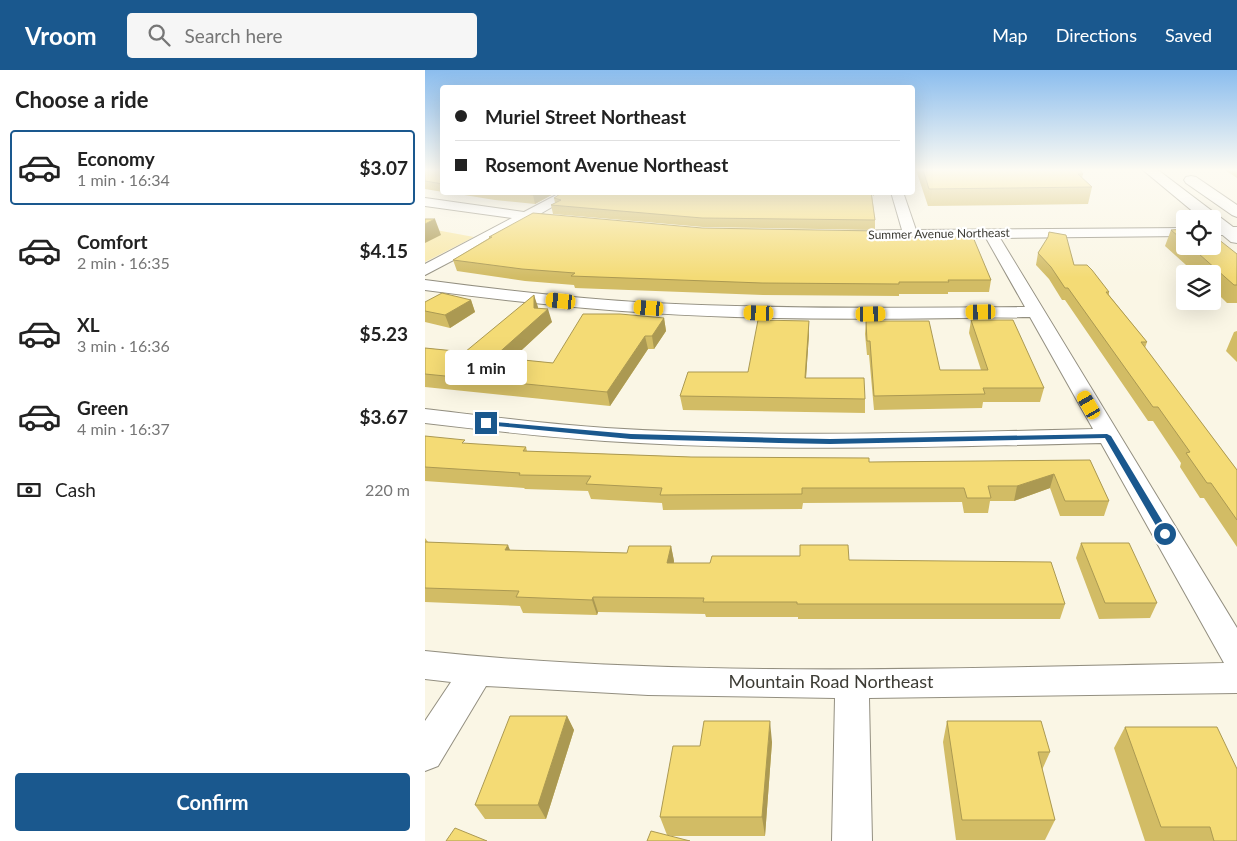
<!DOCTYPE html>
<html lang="en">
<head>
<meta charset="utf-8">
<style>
  body { margin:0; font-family:Lato,sans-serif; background:#f6f6f6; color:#222; height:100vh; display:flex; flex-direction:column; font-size:19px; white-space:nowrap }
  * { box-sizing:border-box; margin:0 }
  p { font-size:16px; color:#767676 }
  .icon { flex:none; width:28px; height:28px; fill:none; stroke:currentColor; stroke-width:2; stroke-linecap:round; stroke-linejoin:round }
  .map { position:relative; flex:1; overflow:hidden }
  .drawer { display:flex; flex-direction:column; background:#fff; width:425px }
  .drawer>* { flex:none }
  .top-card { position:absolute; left:15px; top:15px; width:475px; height:110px; border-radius:5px; box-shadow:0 5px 20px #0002; display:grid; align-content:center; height:110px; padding:0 15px; background:#fff }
  .controls { position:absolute; left:751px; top:140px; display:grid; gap:10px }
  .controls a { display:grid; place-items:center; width:45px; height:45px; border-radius:5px; background:#fff; box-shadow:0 5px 20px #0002; font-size:25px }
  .end { position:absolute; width:22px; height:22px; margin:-11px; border:6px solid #1a588e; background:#fff; box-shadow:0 0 0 2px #fff }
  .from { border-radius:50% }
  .bubble { position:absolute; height:35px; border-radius:5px; background:#fff; box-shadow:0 5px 20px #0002; font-size:16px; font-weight:700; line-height:35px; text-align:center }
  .car { position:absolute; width:15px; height:30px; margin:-15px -8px; border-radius:6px; box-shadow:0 0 4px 1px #0007; background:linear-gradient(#f5c518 24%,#345 0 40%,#f5c518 0 76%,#345 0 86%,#f5c518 0) }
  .top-card b { display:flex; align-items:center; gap:18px; height:48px; font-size:19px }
  .top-card b+b { border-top:1px solid #e0e0e0 }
  .top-card i { width:12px; height:12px; background:#222 }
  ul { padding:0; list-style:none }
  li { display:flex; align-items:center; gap:15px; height:75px; margin:0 10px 8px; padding:0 5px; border:2px solid transparent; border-radius:5px }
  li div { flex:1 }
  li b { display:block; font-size:19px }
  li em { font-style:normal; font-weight:700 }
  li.on { border-color:#1a588e }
  li>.icon { width:45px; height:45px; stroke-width:1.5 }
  h2 { padding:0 15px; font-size:22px; line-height:60px }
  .pay { display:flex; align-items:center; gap:12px; height:55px; padding:0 15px; font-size:19px }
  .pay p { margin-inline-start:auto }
  .primary-button { display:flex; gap:10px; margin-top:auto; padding:10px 15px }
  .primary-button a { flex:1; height:58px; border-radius:5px; background:#1a588e; color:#fff; font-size:20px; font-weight:700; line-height:58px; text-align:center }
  header { display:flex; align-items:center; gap:30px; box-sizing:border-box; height:70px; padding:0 25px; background:#1a588e; color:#fff }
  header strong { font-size:24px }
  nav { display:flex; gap:28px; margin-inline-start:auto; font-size:18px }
  .search { width:350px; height:45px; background:#f6f6f6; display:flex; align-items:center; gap:12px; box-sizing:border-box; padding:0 18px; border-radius:5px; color:#767676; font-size:19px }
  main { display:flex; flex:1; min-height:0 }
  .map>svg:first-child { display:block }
  .green { fill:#f8e8a7 }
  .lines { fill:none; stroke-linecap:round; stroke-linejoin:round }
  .minor-casing { stroke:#938f80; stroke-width:2 }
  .secondary-casing { stroke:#938f80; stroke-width:2 }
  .minor { fill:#fff; fill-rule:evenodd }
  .secondary { fill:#fff; fill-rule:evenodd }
  .wall { fill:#d2bc65 }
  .shaded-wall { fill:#ab9952 }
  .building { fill:#f4db75; stroke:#ab9952 }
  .route { fill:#1a588e }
  .labels { text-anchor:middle; stroke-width:4.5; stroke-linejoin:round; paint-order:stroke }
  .far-street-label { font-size:12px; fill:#3d3c35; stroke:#fff }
  .near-street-label { font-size:18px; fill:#3d3c35; stroke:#fff }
</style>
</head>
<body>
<header>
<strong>Vroom</strong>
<div class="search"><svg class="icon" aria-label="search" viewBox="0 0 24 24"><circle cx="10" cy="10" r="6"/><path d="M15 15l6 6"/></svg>Search here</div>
<nav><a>Map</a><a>Directions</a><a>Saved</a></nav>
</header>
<main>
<section class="drawer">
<h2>Choose a ride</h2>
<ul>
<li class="on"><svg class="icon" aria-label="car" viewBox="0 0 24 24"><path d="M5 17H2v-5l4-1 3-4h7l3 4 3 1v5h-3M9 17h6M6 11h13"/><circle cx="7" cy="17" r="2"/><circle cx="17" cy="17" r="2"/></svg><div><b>Economy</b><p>1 min · 16:34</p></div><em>$3.07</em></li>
<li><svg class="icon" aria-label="car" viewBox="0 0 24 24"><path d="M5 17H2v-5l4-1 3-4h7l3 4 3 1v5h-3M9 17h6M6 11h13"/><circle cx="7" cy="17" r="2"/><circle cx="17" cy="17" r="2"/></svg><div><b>Comfort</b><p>2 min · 16:35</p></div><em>$4.15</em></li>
<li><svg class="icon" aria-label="car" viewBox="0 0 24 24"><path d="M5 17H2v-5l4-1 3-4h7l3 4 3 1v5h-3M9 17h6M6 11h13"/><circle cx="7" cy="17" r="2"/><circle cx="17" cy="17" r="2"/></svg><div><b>XL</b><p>3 min · 16:36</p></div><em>$5.23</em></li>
<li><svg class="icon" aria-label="car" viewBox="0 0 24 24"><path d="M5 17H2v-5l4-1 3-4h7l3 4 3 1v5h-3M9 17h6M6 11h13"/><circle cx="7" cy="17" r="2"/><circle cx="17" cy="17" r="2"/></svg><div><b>Green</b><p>4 min · 16:37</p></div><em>$3.67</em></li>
</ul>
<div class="pay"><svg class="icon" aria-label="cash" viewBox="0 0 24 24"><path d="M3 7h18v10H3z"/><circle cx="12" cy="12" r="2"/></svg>Cash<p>220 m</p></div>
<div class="primary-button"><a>Confirm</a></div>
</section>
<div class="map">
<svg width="812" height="771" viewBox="0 0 812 771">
  <rect width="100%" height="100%" fill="#faf6e5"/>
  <path class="green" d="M 0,158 L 49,167 L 0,192 Z"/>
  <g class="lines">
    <g class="minor-casing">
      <path id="minor" d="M 137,122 L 153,122 L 115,144 L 137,148 L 139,151 L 137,154 L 132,155 L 103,151 L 0,205 L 0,194 L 87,148 L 0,136 L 0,128 L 99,142 Z
        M 466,122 L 478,122 L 491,160 L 760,158 L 760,166 L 575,168 L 812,558 L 812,623 L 444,628 L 447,771 L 407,771 L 410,628 L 223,625 L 61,616 L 13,696 L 0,701 L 0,651 L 26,612 L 0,609 L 0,581 C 265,609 533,598 799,593 L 676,373 C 511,377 345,382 180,371 C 120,367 60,360 0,353 L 0,339 C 60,346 120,354 181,358 C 343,368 506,363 668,359 L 605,247 C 479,249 352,251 226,243 C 150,238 75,230 0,220 L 0,210 C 76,220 152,229 229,233 C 353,239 476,238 600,237 L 561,168 L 415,168 L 413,165 L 415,162 L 420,161 L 477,160 Z
        M 788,157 L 812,157 L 812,165 L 788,165 Z"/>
    </g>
    <g class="secondary-casing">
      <path id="secondary" d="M 718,100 L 733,100 L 812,160 L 812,173 L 806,172 L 788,157 L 788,149 L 777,149 Z
        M 766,106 L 771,107 L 812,135 L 812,147 L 807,145 L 761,113 L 759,110 L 761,107 Z"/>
    </g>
    <use href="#minor" class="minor"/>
    <use href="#secondary" class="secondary"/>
  </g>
  <path class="wall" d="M 0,100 L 18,100 L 18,122 L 0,119 Z
    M 491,100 L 655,100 L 658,104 L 657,108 L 667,117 L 663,134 L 503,136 Z
    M 800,100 L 812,100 L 812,108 Z
    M 21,122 L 132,122 L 110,134 L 70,130 Z
    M 138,122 L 449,122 L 449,126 L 447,125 L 450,150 L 450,160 L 278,157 L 128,144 L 126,135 L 130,133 L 129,128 Z
    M 277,158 L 453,167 L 566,210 L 564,222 L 523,222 L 523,224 L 474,224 L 474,226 L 338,225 L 150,218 L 149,215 L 100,211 L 32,201 L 28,190 L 64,168 L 64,167 Z
    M 760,159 L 760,176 L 788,176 L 812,184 L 812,233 L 802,233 L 788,219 L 788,204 L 771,204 L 740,176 L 746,160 Z
    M 613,183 L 649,195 L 684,222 L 684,225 L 722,272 L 720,278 L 812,400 L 812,477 L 779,428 L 775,428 L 755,397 L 756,393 L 728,351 L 723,351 L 640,230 L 637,230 L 624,209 L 611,195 Z
    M 46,230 L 50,242 L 25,258 L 0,252 L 0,241 Z
    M 113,237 L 113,238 L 127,252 L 87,289 L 128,293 L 239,248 L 241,261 L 229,279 L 223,279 L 185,336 L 0,317 L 0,278 L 40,282 Z
    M 546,250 L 619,318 L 615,332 L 558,332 L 557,338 L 449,340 L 444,285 L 442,285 L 440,264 L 441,251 L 515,300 L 556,300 L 544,263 Z
    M 384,251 L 384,264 L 381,308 L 440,329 L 440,343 L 258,340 L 255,326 L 323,302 Z
    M 812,261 L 812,292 L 801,281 L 809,262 Z
    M 0,366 L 42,374 L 101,377 L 102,381 L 266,387 L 444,392 L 665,390 L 684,431 L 679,446 L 635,446 L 625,418 L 589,431 L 565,431 L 563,443 L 539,443 L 537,432 L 378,433 L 377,439 L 238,440 L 237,433 L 166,429 L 163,421 L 100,419 L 99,418 L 0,411 Z
    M 0,468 L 3,472 L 85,480 L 202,483 L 246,476 L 249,491 L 249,493 L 285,493 L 424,490 L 640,534 L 635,549 L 373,549 L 373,547 L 281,547 L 280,544 L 173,542 L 172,545 L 98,543 L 95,536 L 0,532 Z
    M 656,473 L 732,533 L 725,548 L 674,549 L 651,488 Z
    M 142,646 L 149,660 L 121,749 L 60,749 L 50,735 Z
    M 522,651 L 625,682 L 617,700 L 630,750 L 620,770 L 531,770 L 518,672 Z
    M 700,657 L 812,771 L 720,771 L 689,678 Z
    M 347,672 L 340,766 L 247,766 L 242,765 L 235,747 L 275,676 Z"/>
  <path class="shaded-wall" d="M 113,122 L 132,122 L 110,134 L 108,125 Z
    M 10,149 L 16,165 L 0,173 L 0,154 Z
    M 109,225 L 113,237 L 113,248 L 123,239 L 127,252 L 74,301 L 69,287 L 109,238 Z
    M 46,230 L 50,242 L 25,258 L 20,245 Z
    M 239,248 L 241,261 L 229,279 L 227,266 Z
    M 384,251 L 384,264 L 380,322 L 380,308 Z
    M 220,266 L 223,279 L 185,336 L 182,322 Z
    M 629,404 L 625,418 L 589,431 L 592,416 Z
    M 83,475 L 89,490 L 80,480 Z
    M 246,476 L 249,491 L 245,509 L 242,493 Z
    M 168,527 L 173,542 L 172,545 L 167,530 Z
    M 142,646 L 149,660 L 121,749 L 113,735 Z
    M 345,651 L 347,672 L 340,766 L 337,747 Z"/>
  <path class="building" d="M 0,100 L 18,100 L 18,114 L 0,111 Z
    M 498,100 L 655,100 L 658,104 L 653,104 L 667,117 L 504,119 Z
    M 79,122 L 113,122 L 108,125 Z
    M 138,122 L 446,122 L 450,150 L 277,148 L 126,135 L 136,130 L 129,128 Z
    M 108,143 L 277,158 L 452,161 L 453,167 L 548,167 L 566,210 L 523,210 L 524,212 L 474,212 L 474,214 L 337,213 L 146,206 L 150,203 L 97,199 L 28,190 L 67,167 L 64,167 Z
    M 0,149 L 10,149 L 0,154 Z
    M 760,159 L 760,172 L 746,160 Z
    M 624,162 L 641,165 L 649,195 L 662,195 L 667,200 L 684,222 L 681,222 L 722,272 L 716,272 L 812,400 L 812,450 L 786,413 L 782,413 L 761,383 L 765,382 L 733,337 L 728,337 L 643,218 L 640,218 L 626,197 L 613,183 L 623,167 Z
    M 788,165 L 812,184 L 812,215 L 809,215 L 765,176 L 788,176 Z
    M 17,223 L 46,230 L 20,245 L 0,241 L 0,232 Z
    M 109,225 L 109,238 L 123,239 L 69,287 L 128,293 L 158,244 L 195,244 L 239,248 L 227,266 L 220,266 L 182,322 L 0,304 L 0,278 L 40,282 Z
    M 333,250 L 384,251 L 380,308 L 439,308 L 440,329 L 255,326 L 263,302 L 323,302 Z
    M 546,250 L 588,250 L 619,318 L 558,318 L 560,324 L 449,326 L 445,271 L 442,271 L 441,251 L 504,251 L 515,300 L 563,300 Z
    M 0,366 L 40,370 L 37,373 L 101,377 L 98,381 L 266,387 L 444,388 L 444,392 L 665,390 L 684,431 L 640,431 L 629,404 L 592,416 L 563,416 L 566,428 L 542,428 L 539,418 L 377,418 L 377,424 L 235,425 L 237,418 L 161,414 L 166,406 L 94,405 L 95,403 L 0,397 Z
    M 0,472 L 83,475 L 80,480 L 202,483 L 204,476 L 246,476 L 242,493 L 285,493 L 287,486 L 375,486 L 375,475 L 423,475 L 424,490 L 626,492 L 640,534 L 372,534 L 372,532 L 278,532 L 279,528 L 168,527 L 167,530 L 91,527 L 94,521 L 0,518 Z
    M 656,473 L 704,473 L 732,533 L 680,533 Z
    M 85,646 L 142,646 L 113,735 L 50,735 Z
    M 279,651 L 345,651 L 337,747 L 235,747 L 248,676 L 275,676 Z
    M 522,651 L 616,651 L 625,682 L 613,682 L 630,750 L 537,750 Z
    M 700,657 L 792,657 L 812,699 L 812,771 L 789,771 L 785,757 L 736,757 Z
    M 30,758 L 62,771 L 21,771 Z
    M 226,761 L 265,771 L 222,771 Z"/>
  <linearGradient id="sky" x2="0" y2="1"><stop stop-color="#8bbdee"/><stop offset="0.48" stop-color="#fdfbf3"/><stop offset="1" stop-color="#fdfbf3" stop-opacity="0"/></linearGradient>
  <rect width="812" height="208" fill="url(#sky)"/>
  <path class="route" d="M 58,351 L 206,364 L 354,368 L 405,369 L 682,364 L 686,366 L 745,464 L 743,466 L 737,466 L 680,368 L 405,374 L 354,373 L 206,369 L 61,355 L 57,353 Z"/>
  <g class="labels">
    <g class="far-street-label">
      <text transform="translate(514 164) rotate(-1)" y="4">Summer Avenue Northeast</text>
    </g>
    <g class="near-street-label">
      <text x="406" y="618">Mountain Road Northeast</text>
    </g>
  </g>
</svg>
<div class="controls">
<a><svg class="icon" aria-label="locate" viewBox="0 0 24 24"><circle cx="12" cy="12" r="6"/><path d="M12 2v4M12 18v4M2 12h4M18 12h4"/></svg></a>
<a><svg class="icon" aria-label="layers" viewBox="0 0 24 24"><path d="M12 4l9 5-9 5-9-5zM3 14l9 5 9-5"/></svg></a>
</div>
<i class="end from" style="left:740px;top:464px"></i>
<i class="end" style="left:61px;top:353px"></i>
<div class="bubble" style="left:20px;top:280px;width:82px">1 min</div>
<i class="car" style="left:136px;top:231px;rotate:276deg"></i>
<i class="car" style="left:224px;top:238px;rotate:274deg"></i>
<i class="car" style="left:556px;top:242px;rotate:269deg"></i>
<i class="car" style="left:334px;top:243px;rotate:272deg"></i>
<i class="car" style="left:446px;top:244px;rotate:89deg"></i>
<i class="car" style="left:664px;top:335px;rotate:330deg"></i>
<div class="top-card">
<b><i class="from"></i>Muriel Street Northeast</b>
<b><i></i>Rosemont Avenue Northeast</b>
</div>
</div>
</main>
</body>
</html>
